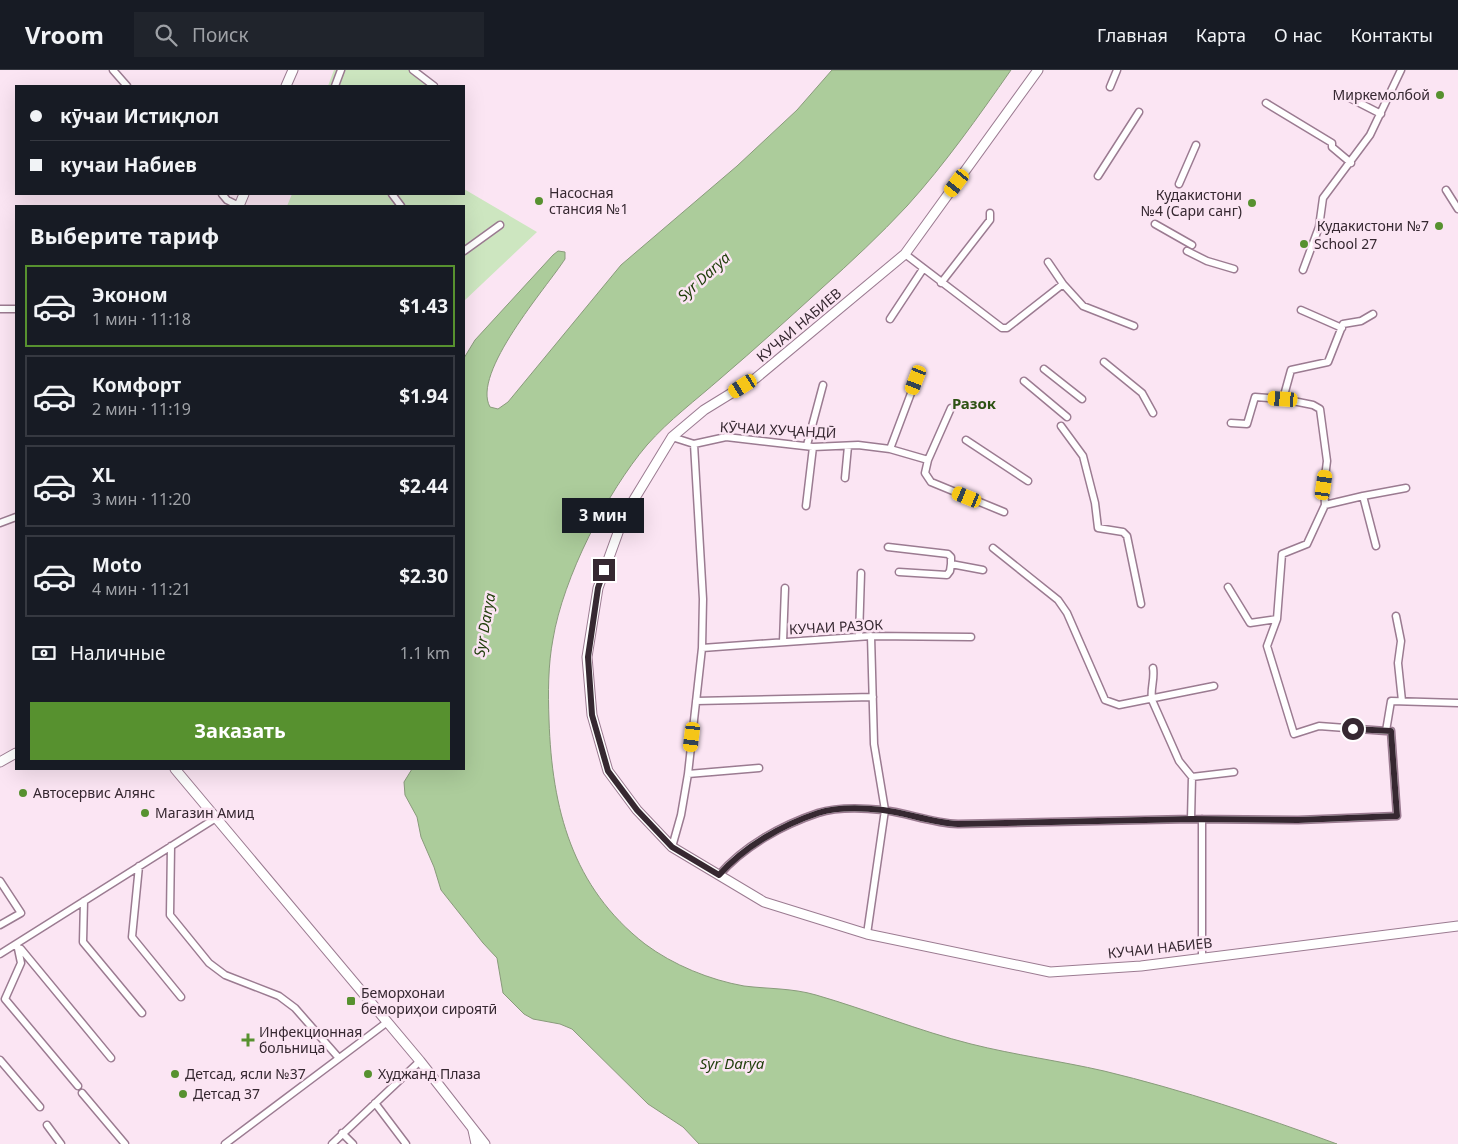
<!DOCTYPE html>
<html lang="ru">
<head>
<meta charset="utf-8">
<style>
  body { margin:0; font-family:"Noto Sans",sans-serif; background:#20242c; color:#f1f3f6; height:100vh; display:flex; flex-direction:column; font-size:19px; white-space:nowrap }
  * { box-sizing:border-box; margin:0 }
  p { font-size:16px; color:#9ea1a6 }
  .icon { flex:none; width:28px; height:28px; fill:none; stroke:currentColor; stroke-width:2; stroke-linecap:round; stroke-linejoin:round }
  .map { position:relative; flex:1; overflow:hidden }
  .panel { position:absolute; left:15px; top:135px; width:450px; height:565px; display:flex; flex-direction:column; background:#171b24; border-radius:0px; box-shadow:0 5px 20px #0002 }
  .panel>* { flex:none }
  .top-card { position:absolute; left:15px; top:15px; width:450px; height:110px; border-radius:0px; box-shadow:0 5px 20px #0002; display:grid; align-content:center; height:110px; padding:0 15px; background:#171b24 }
  .end { position:absolute; width:22px; height:22px; margin:-11px; border:6px solid #362831; background:#fff; box-shadow:0 0 0 2px #fff }
  .from { border-radius:50% }
  .bubble { position:absolute; height:35px; border-radius:0px; background:#171b24; box-shadow:0 5px 20px #0002; font-size:16px; font-weight:700; line-height:35px; text-align:center }
  .car { position:absolute; width:15px; height:30px; margin:-15px -8px; border-radius:6px; box-shadow:0 0 4px 1px #0007; background:linear-gradient(#f5c518 24%,#345 0 40%,#f5c518 0 76%,#345 0 86%,#f5c518 0) }
  .top-card b { display:flex; align-items:center; gap:18px; height:48px; font-size:19px }
  .top-card b+b { border-top:1px solid #363941 }
  .top-card i { width:12px; height:12px; background:#f1f3f6 }
  ul { padding:0; list-style:none }
  li { display:flex; align-items:center; gap:15px; height:82px; margin:0 10px 8px; padding:0 5px; border:2px solid #363941; border-radius:0px }
  li div { flex:1 }
  li b { display:block; font-size:19px }
  li em { font-style:normal; font-weight:700 }
  li.on { border-color:#57912f }
  li>.icon { width:45px; height:45px; stroke-width:1.5 }
  h2 { padding:0 15px; font-size:22px; line-height:60px }
  .pay { display:flex; align-items:center; gap:12px; height:55px; padding:0 15px; font-size:19px }
  .pay p { margin-inline-start:auto }
  .button { display:flex; gap:10px; margin-top:auto; padding:10px 15px }
  .button a { flex:1; height:58px; border-radius:0px; background:#57912f; color:#fff; font-size:20px; font-weight:700; line-height:58px; text-align:center }
  header { display:flex; align-items:center; gap:30px; box-sizing:border-box; height:70px; padding:0 25px; background:#171b24; border-bottom:1px solid #363941 }
  header strong { font-size:24px }
  nav { display:flex; gap:28px; margin-inline-start:auto; font-size:18px }
  .search { width:350px; height:45px; background:#20242c; display:flex; align-items:center; gap:12px; box-sizing:border-box; padding:0 18px; border-radius:0px; color:#9ea1a6; font-size:19px }
  .map>svg:first-child { display:block }
  .green { fill:#cde6c0 }
  .water { fill:#accc9b; stroke:#899b7b }
  .lines { fill:none; stroke-linecap:round; stroke-linejoin:round }
  .minor-casing { stroke:#9b7b91; stroke-width:9 }
  .tertiary-casing { stroke:#9b7b91; stroke-width:11 }
  .secondary-casing { stroke:#9b7b91; stroke-width:11 }
  .minor { stroke:#fff; stroke-width:6 }
  .tertiary { stroke:#fff; stroke-width:9 }
  .secondary { stroke:#fff; stroke-width:9 }
  .route { stroke:#362831; stroke-width:6 }
  .poi-dot { fill:#57912f; stroke:#fbe5f3; stroke-width:2 }
  .labels { text-anchor:middle; stroke-width:5; stroke-linejoin:round; paint-order:stroke }
  .poi-label { font-size:14px; fill:#362831; stroke:#fbe5f3; text-anchor:start }
  .street-label { font-size:14px; fill:#362831; stroke:#fbe5f3 }
  .water-label { font-size:15px; font-style:italic; fill:#22400d; stroke:#fbe5f3 }
  .neighbourhood-label { font-size:15px; font-weight:bold; fill:#2d5213; stroke:#fbe5f3 }
</style>
</head>
<body>
<header>
<strong>Vroom</strong>
<div class="search"><svg class="icon" aria-label="search" viewBox="0 0 24 24"><circle cx="10" cy="10" r="6"/><path d="M15 15l6 6"/></svg>Поиск</div>
<nav><a>Главная</a><a>Карта</a><a>О нас</a><a>Контакты</a></nav>
</header>
<div class="map">
<svg width="1458" height="1074" viewBox="0 0 1458 1074">
  <rect width="100%" height="100%" fill="#fbe5f3"/>
  <path class="green" d="M 334,0 L 414,0 L 430,16 L 328,16 Z
    M 464,119 L 537,162 L 464,231 L 464,136 L 287,136 L 292,124 L 464,124 Z"/>
  <path class="water" d="M 832,0 L 1011,0 C 978,47 945,94 907,136 C 880,165 851,192 822,218 C 789,248 755,279 721,308 C 696,330 669,350 647,375 C 607,422 563,508 553,569 C 548,595 548,623 549,650 C 552,739 572,817 645,874 C 673,895 710,910 744,916 C 768,919 792,918 816,925 C 868,940 919,961 971,974 C 1015,985 1060,991 1104,1001 C 1183,1020 1261,1046 1337,1074 L 699,1074 L 683,1057 L 648,1034 L 572,959 L 560,954 L 533,949 L 524,944 L 503,923 L 497,888 L 483,873 L 441,820 L 434,797 L 421,767 L 417,747 L 405,725 L 404,712 L 412,699 L 464,699 L 464,288 L 475,270 L 553,185 L 558,181 L 565,182 L 565,189 C 547,217 471,303 490,337 L 498,339 L 508,332 L 621,195 L 737,96 L 797,40 Z"/>
  <g class="lines">
    <g class="minor-casing">
      <path id="minor" d="M 113,0 L 127,16
        M 413,0 L 434,16
        M 335,16 L 341,0
        M 1110,17 L 1117,0
        M 1344,25 L 1381,44
        M 1266,33 L 1332,73 L 1332,77 L 1351,93
        M 1098,106 L 1139,42
        M 1179,114 L 1196,75
        M 1446,120 L 1458,139
        M 222,124 L 227,130 L 239,136
        M 392,124 L 401,136
        M 1155,154 L 1192,175
        M 464,181 L 500,155
        M 1187,181 L 1207,191 L 1234,199
        M 905,184 L 1002,258 L 1007,258 L 1063,214 L 1083,236 L 1134,256
        M 1048,192 L 1063,214
        M 1303,200 L 1319,157 L 1323,128 L 1370,65 L 1401,0
        M 941,213 L 990,150 L 990,143
        M 0,239 L 16,239
        M 1301,240 L 1342,258
        M 1373,244 L 1361,251 L 1343,254 L 1328,292 L 1291,300 L 1283,329 L 1313,335 L 1320,339 L 1327,391 L 1324,415 L 1325,435 L 1307,474 L 1282,484 L 1277,549 L 1267,576 L 1294,664 L 1319,656 L 1386,661 L 1391,631 L 1458,633
        M 890,249 L 923,199
        M 1104,292 L 1142,323 L 1153,343
        M 1044,299 L 1082,329
        M 1024,311 L 1067,347
        M 1231,353 L 1247,354 L 1255,327 L 1283,329
        M 1061,356 L 1083,386 L 1095,433 L 1098,458 L 1123,462 L 1127,466 L 1141,534
        M 672,367 L 694,374 L 726,367 L 813,377 L 858,375 L 890,379 L 928,390 L 925,403 L 931,412 L 1004,442
        M 966,370 L 1028,411
        M 807,375 L 823,315
        M 890,379 L 916,310
        M 928,390 L 951,338
        M 845,408 L 848,376
        M 1363,426 L 1406,418
        M 1325,435 L 1363,426 L 1376,476
        M 806,436 L 813,377
        M 0,453 L 16,447
        M 888,477 L 948,484 L 951,487 L 951,494
        M 993,478 L 1058,530 L 1067,543 L 1105,630 L 1119,635 L 1214,616
        M 899,502 L 947,505 L 950,501 L 951,494 L 983,500
        M 1228,517 L 1250,553 L 1277,549
        M 1396,546 L 1401,571 L 1398,593 L 1402,631
        M 859,567 L 861,503
        M 783,572 L 785,518
        M 702,578 L 871,566 L 971,567
        M 1153,598 C 1155,609 1150,619 1152,630 L 1179,691 L 1192,707 L 1191,749
        M 696,631 L 873,627
        M 688,704 L 759,698
        M 1192,707 L 1234,702
        M 1202,749 L 1202,888
        M 171,776 L 170,845 L 209,893 L 225,905 L 279,926 L 295,938 L 338,987
        M 672,777 L 681,745 L 688,704 L 702,578 L 703,529 L 694,374
        M 139,796 L 132,867 L 181,927
        M 719,805 C 744,776 782,755 818,743 C 837,737 864,738 883,740 C 908,743 932,753 958,754 L 1191,749 L 1298,750 L 1397,746 L 1391,661 L 1386,661
        M 0,811 L 21,843 L 0,855
        M 84,831 L 83,872 L 142,943
        M 867,864 L 885,740 L 874,674 L 871,566
        M 17,874 L 21,893 L 5,929 L 78,1016
        M 21,879 L 111,988
        M 0,884 L 216,748
        M 0,990 L 40,1037
        M 82,1023 L 125,1074
        M 375,1033 L 406,1074
        M 47,1055 L 61,1074
        M 342,1063 L 353,1074
        M 225,1074 L 386,953
        M 332,1074 L 420,991"/>
    </g>
    <g class="tertiary-casing">
      <path id="tertiary" d="M 0,692 L 16,683
        M 473,1060 L 476,1074"/>
    </g>
    <g class="secondary-casing">
      <path id="secondary" d="M 1038,0 L 905,184 L 756,308 L 704,340 L 672,367 L 624,446 L 598,518 L 587,587 L 592,645 L 608,701 L 637,740 L 672,777 L 764,832 L 867,864 L 1050,902 L 1141,896 L 1458,856
        M 286,16 L 293,0
        M 239,136 L 244,124
        M 175,699 L 420,991 L 485,1074"/>
    </g>
    <use href="#minor" class="minor"/>
    <use href="#tertiary" class="tertiary"/>
    <use href="#secondary" class="secondary"/>
  </g>
  <g class="lines">
    <path class="route" d="M 604,500 L 598,518 L 588,587 L 592,645 L 608,701 L 637,740 L 672,777 L 719,805 C 745,776 782,755 818,743 C 837,737 864,738 883,740 C 908,743 932,753 958,754 L 1192,749 L 1298,750 L 1397,746 L 1391,661 L 1353,659"/>
  </g>
  <g class="poi-dot">
    <circle cx="1440" cy="25" r="5"/>
    <circle cx="539" cy="131" r="5"/>
    <circle cx="1252" cy="133" r="5"/>
    <circle cx="1439" cy="156" r="5"/>
    <circle cx="1304" cy="174" r="5"/>
    <circle cx="23" cy="723" r="5"/>
    <circle cx="145" cy="743" r="5"/>
    <rect x="346" y="926" width="10" height="10" rx="2.5"/>
    <path d="M245.5 962.5h5v5h5v5h-5v5h-5v-5h-5v-5h5z"/>
    <circle cx="175" cy="1004" r="5"/>
    <circle cx="368" cy="1004" r="5"/>
    <circle cx="183" cy="1024" r="5"/>
  </g>
  <g class="labels">
    <g class="poi-label">
      <text x="1430" y="30" text-anchor="end">Миркемолбой</text>
      <text x="549" y="128">Насосная<tspan x="549" dy="16">стансия №1</tspan></text>
      <text x="1242" y="130" text-anchor="end">Кудакистони<tspan x="1242" dy="16">№4 (Сари санг)</tspan></text>
      <text x="1429" y="161" text-anchor="end">Кудакистони №7</text>
      <text x="1314" y="179">School 27</text>
      <text x="33" y="728">Автосервис Алянс</text>
      <text x="155" y="748">Магазин Амид</text>
      <text x="361" y="928">Беморхонаи<tspan x="361" dy="16">бемориҳои сироятӣ</tspan></text>
      <text x="259" y="967">Инфекционная<tspan x="259" dy="16">больница</tspan></text>
      <text x="185" y="1009">Детсад, ясли №37</text>
      <text x="378" y="1009">Худжанд Плаза</text>
      <text x="193" y="1029">Детсад 37</text>
    </g>
    <g class="street-label">
      <text transform="translate(799 255) rotate(-40)" y="5">КУЧАИ НАБИЕВ</text>
      <text transform="translate(778 360) rotate(3)" y="5">КӮЧАИ ХУҶАНДӢ</text>
      <text transform="translate(836 557) rotate(-3)" y="5">КУЧАИ РАЗОК</text>
      <text transform="translate(1160 878) rotate(-6)" y="5">КУЧАИ НАБИЕВ</text>
    </g>
    <g class="water-label">
      <text transform="translate(704 207) rotate(-42)" y="5">Syr Darya</text>
      <text transform="translate(485 555) rotate(-80)" y="5">Syr Darya</text>
      <text x="732" y="999">Syr Darya</text>
    </g>
    <g class="neighbourhood-label">
      <text x="974" y="339">Разок</text>
    </g>
  </g>
</svg>
<i class="end from" style="left:1353px;top:659px"></i>
<i class="end" style="left:604px;top:500px"></i>
<div class="bubble" style="left:562px;top:428px;width:82px">3 мин</div>
<i class="car" style="left:957px;top:113px;rotate:217deg"></i>
<i class="car" style="left:916px;top:310px;rotate:201deg"></i>
<i class="car" style="left:743px;top:316px;rotate:238deg"></i>
<i class="car" style="left:1283px;top:329px;rotate:274deg"></i>
<i class="car" style="left:1324px;top:415px;rotate:8deg"></i>
<i class="car" style="left:967px;top:427px;rotate:292deg"></i>
<i class="car" style="left:692px;top:667px;rotate:187deg"></i>
<div class="top-card">
<b><i class="from"></i>кӯчаи Истиқлол</b>
<b><i></i>кучаи Набиев</b>
</div>
<section class="panel">
<h2>Выберите тариф</h2>
<ul>
<li class="on"><svg class="icon" aria-label="car" viewBox="0 0 24 24"><path d="M5 17H2v-5l4-1 3-4h7l3 4 3 1v5h-3M9 17h6M6 11h13"/><circle cx="7" cy="17" r="2"/><circle cx="17" cy="17" r="2"/></svg><div><b>Эконом</b><p>1 мин · 11:18</p></div><em>$1.43</em></li>
<li><svg class="icon" aria-label="car" viewBox="0 0 24 24"><path d="M5 17H2v-5l4-1 3-4h7l3 4 3 1v5h-3M9 17h6M6 11h13"/><circle cx="7" cy="17" r="2"/><circle cx="17" cy="17" r="2"/></svg><div><b>Комфорт</b><p>2 мин · 11:19</p></div><em>$1.94</em></li>
<li><svg class="icon" aria-label="car" viewBox="0 0 24 24"><path d="M5 17H2v-5l4-1 3-4h7l3 4 3 1v5h-3M9 17h6M6 11h13"/><circle cx="7" cy="17" r="2"/><circle cx="17" cy="17" r="2"/></svg><div><b>XL</b><p>3 мин · 11:20</p></div><em>$2.44</em></li>
<li><svg class="icon" aria-label="car" viewBox="0 0 24 24"><path d="M5 17H2v-5l4-1 3-4h7l3 4 3 1v5h-3M9 17h6M6 11h13"/><circle cx="7" cy="17" r="2"/><circle cx="17" cy="17" r="2"/></svg><div><b>Moto</b><p>4 мин · 11:21</p></div><em>$2.30</em></li>
</ul>
<div class="pay"><svg class="icon" aria-label="cash" viewBox="0 0 24 24"><path d="M3 7h18v10H3z"/><circle cx="12" cy="12" r="2"/></svg>Наличные<p>1.1 km</p></div>
<div class="button"><a>Заказать</a></div>
</section>
</div>
</body>
</html>
